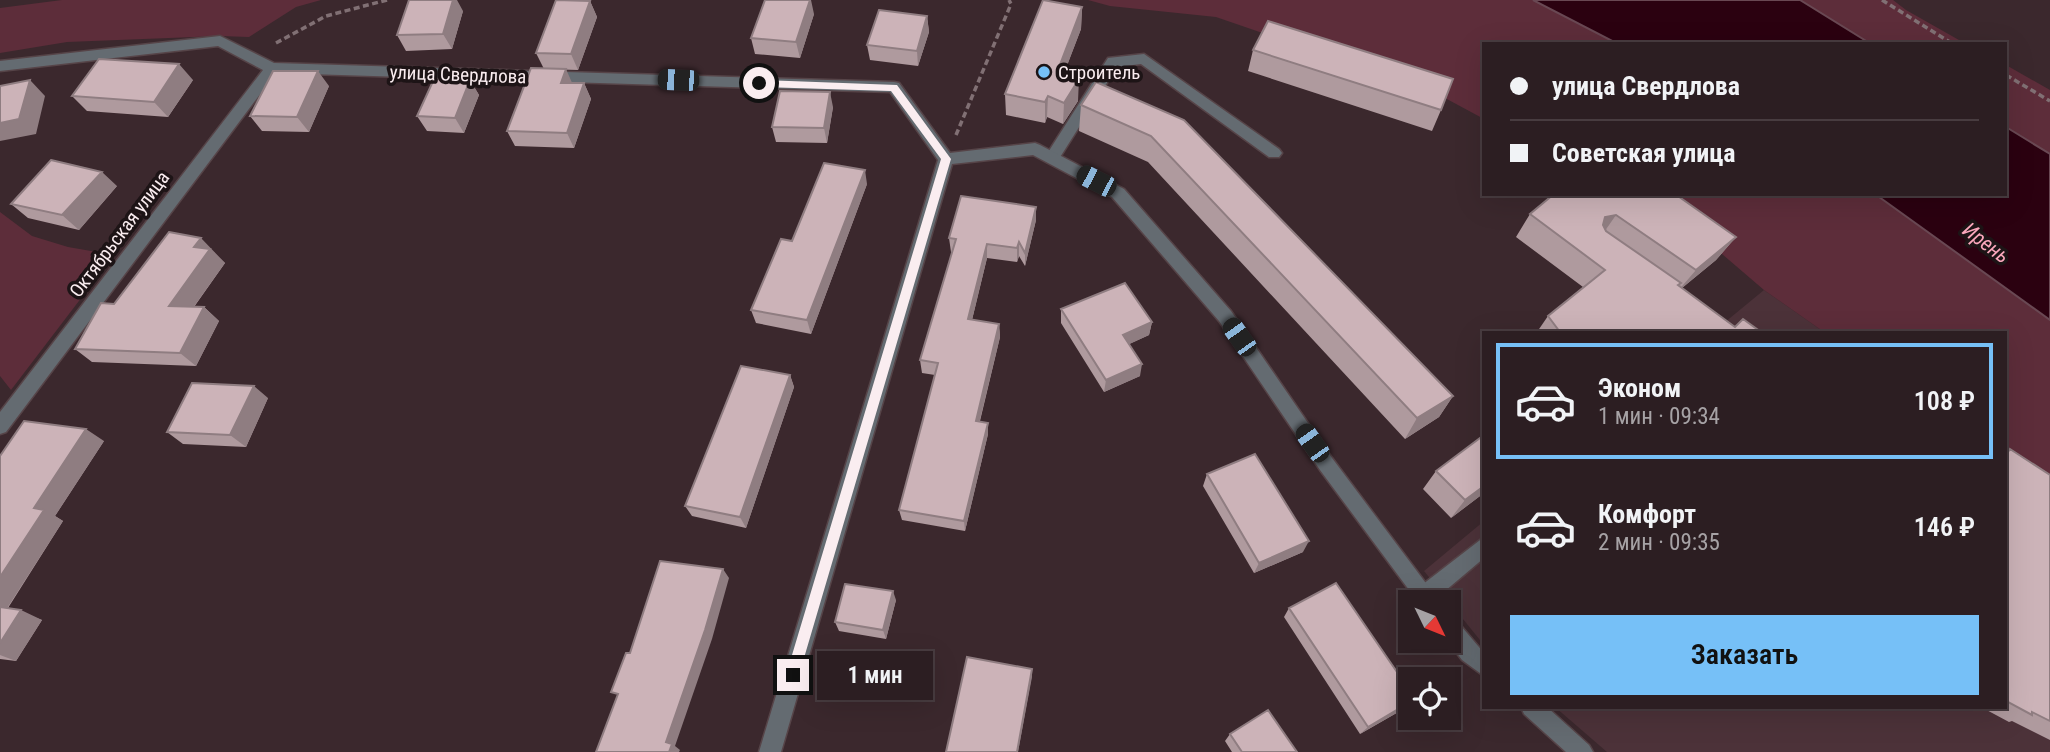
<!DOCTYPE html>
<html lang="ru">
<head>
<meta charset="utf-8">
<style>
  body { margin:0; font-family:"Roboto Condensed",sans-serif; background:#382b2f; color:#f1f3f6; height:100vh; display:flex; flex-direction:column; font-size:26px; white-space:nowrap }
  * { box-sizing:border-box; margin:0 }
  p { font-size:23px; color:#a6a2a5 }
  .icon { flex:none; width:38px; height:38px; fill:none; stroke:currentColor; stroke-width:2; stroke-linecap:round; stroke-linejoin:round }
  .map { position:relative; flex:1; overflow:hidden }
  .details { position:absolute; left:1482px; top:331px; width:525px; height:378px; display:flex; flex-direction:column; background:#2c1e22; border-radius:0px; box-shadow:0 7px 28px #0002,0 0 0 2px #483c40 }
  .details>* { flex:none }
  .hud { position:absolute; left:1482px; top:42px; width:525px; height:154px; border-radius:0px; box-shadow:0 7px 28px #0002,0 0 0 2px #483c40; display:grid; align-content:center; height:154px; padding:0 28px; background:#2c1e22 }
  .needle { width:46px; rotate:133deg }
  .fabs { position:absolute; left:1398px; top:590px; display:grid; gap:14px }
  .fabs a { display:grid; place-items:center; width:63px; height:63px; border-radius:0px; background:#2c1e22; box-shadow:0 7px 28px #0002,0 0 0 2px #483c40; font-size:35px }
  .end { position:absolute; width:32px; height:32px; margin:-16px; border:9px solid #faedf0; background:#111; box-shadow:0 0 0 4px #111 }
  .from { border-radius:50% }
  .bubble { position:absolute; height:49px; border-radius:0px; background:#2c1e22; box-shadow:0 7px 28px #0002,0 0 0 2px #483c40; font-size:23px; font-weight:600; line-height:49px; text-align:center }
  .car { position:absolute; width:21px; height:42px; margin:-21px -10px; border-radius:9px; box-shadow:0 0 5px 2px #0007; background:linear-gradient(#222 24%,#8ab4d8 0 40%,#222 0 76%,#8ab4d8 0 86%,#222 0) }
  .hud b { display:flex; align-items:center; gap:24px; height:66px; font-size:26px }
  .hud b+b { border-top:2px solid #483c40 }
  .hud i { width:18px; height:18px; background:#f1f3f6 }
  ul { padding:12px 0 0; list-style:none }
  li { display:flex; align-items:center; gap:21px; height:116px; margin:0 14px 10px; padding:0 14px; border:4px solid transparent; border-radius:0px }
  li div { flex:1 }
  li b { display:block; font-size:26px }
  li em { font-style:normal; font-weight:600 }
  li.active { border-color:#76c0f7 }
  li>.icon { width:63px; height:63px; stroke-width:1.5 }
  .cta { display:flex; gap:14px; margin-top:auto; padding:14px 28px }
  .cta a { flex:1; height:80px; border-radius:0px; background:#76c0f7; color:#111; font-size:28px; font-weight:600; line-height:80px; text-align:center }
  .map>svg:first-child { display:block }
  .built { fill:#4c3239 }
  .green { fill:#5d2d3a }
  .water { fill:#2b0110; stroke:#694853; stroke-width:2 }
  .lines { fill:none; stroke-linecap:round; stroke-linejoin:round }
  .service-casing { stroke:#564448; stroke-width:3 }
  .minor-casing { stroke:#564448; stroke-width:3 }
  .path { stroke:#817074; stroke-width:3.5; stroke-dasharray:6 3.5; stroke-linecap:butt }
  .service { fill:#646b71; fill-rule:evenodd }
  .minor { fill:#646b71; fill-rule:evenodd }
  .wall { fill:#af9a9e }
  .shaded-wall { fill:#8f7d81 }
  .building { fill:#ccb3b8; stroke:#8f7d81; stroke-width:2 }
  .route { fill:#faedf0 }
  .poi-dot { fill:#76c0f7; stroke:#1d1416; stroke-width:2.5 }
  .labels { text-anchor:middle; stroke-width:7; stroke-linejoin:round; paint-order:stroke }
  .poi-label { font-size:19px; fill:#faedf0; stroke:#1d1416; text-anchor:start }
  .street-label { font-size:19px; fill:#faedf0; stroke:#1d1416 }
  .water-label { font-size:21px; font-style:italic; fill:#fba7bc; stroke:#1d1416 }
</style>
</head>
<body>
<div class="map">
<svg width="2050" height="752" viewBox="0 0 2050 752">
  <rect width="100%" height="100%" fill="#3b282d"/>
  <path class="built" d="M 1764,290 L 1824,332 L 1713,332 Z
    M 2050,492 L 2050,752 L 1607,752 L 1555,707 L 2006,707 Z
    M 1484,521 L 1484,645 L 1424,571 Z"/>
  <path class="green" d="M 62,0 L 321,0 L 296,7 L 249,37 L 220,36 L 67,42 L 0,53 L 0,8 Z
    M 1088,0 L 1533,0 L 1618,44 L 1484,44 L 1484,119 L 1432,91 L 1216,17 L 1110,6 Z
    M 1800,0 L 1893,0 L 1906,10 L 1966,44 L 1871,44 Z
    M 2006,65 L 2050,90 L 2050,154 L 2006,127 Z
    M 1643,194 L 1875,194 L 2043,315 L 2050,320 L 2050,492 L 2006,461 L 2006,332 L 1824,332 L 1764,290 L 1687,224 Z
    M 0,212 L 32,236 L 68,247 L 114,255 L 11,390 L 0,376 Z"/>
  <path class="water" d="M 1533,0 L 1800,0 L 1871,44 L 1618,44 Z
    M 2006,127 L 2050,154 L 2050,320 L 1875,194 L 2006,194 Z"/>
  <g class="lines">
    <g class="service-casing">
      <path id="service" d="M 1144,54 L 1279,149 L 1282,153 L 1279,157 L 1269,157 L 1141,64 L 1117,67 L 1057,162 L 1047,162 L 1044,158 L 1047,154 L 1108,58 Z
        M 1484,537 L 1484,558 L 1432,602 L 1418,602 L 1415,595 L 1418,588 Z"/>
    </g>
    <g class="minor-casing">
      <path id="minor" d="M 220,36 L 274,63 L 894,82 L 899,83 L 950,153 L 1035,143 L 1040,145 L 1124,189 L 1231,311 L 1332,458 L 1440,602 L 1418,602 L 1320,470 L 1219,321 L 1112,197 L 1033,155 L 952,164 L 781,752 L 759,752 L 938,160 L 890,92 L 276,73 L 6,432 L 0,434 L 0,412 L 263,70 L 218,46 L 0,71 L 0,61 Z
        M 1449,617 L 1456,620 L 1484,653 L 1484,676 L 1462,660 L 1447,640 Z
        M 1521,707 L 1547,707 L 1589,745 L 1593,752 L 1566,752 L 1524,714 Z"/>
    </g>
    <path class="path" d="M 1882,0 L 1953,44
      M 276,43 L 326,16 L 387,0
      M 2006,75 L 2050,101
      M 956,135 L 1011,4 L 1009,0"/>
    <use href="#service" class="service"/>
    <use href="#minor" class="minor"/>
  </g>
  <path class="wall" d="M 590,1 L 597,17 L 578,70 L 544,69 L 536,53 Z
    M 1082,7 L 1081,29 L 1064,73 L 1078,101 L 1063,124 L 1047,117 L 1045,123 L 1006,115 L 1005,94 Z
    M 463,11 L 452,49 L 406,51 L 397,35 Z
    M 814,14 L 800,58 L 755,54 L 751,38 Z
    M 927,16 L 929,32 L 918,66 L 870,60 L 867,45 Z
    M 1253,50 L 1441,110 L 1432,131 L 1248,71 Z
    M 193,80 L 168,117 L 87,111 L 72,96 Z
    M 470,80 L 479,95 L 464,133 L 427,131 L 417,116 Z
    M 1096,82 L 1453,396 L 1439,417 L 1405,439 L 1148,162 L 1079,131 L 1081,105 Z
    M 572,83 L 584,83 L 591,99 L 574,148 L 515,146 L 507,131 Z
    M 329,86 L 309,132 L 262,131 L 250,116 Z
    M 833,107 L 827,143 L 776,142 L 772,127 Z
    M 867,184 L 811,334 L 756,323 L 751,310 L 792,241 Z
    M 117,186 L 79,230 L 28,218 L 11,204 Z
    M 1554,194 L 1736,237 L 1716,260 L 1682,288 L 1735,327 L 1761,332 L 1537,332 L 1548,316 L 1583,287 L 1516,237 L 1530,214 Z
    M 1036,220 L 1025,266 L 1019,256 L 1017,262 L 987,258 L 972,320 L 999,324 L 1000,337 L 980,421 L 988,434 L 965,531 L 902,520 L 899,510 L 935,375 L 922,373 L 920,360 L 952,252 L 951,252 L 949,238 Z
    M 215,252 L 214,253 L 225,263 L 194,307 L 204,307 L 219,321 L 196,366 L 92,362 L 75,349 L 114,304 Z
    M 1061,309 L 1152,322 L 1149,335 L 1129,344 L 1140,376 L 1104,392 L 1061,323 Z
    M 790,375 L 794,387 L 746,528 L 692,516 L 685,506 Z
    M 268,398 L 246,447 L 183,444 L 167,432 Z
    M 104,441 L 55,516 L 63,521 L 8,608 L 42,620 L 16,661 L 0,659 L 0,456 Z
    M 2010,449 L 2050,475 L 2050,740 L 2012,721 L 2009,722 L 1981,707 L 2006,707 L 2006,452 Z
    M 1436,471 L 1484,493 L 1451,518 L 1423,489 Z
    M 1207,474 L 1303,552 L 1254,573 L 1203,486 Z
    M 896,600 L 886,639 L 839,631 L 835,622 Z
    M 1289,608 L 1407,707 L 1360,734 L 1284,617 Z
    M 1230,734 L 1297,752 L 1232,752 L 1225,741 Z"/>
  <path class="shaded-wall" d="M 453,0 L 457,0 L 463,11 L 452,49 L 443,34 Z
    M 810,0 L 811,0 L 814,14 L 800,58 L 796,42 Z
    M 590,1 L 597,17 L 578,70 L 571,54 Z
    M 1082,7 L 1081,29 L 1057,92 L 1058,70 Z
    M 927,16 L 929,32 L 918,66 L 917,51 Z
    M 179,64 L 193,80 L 168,117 L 154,102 Z
    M 566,69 L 573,85 L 561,83 Z
    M 318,71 L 329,86 L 309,132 L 297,117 Z
    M 1079,79 L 1078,101 L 1063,124 L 1064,103 Z
    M 30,80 L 45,96 L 36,134 L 0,141 L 0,123 Z
    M 470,80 L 479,95 L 464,133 L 455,118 Z
    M 584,83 L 591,99 L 574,148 L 567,133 Z
    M 830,92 L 833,107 L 827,143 L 824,128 Z
    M 1048,96 L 1047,117 L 1045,123 L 1045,102 Z
    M 865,170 L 867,184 L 811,334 L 807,320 Z
    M 102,172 L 117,186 L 79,230 L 62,215 Z
    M 1036,207 L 1036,220 L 1025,266 L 1025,253 Z
    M 1616,215 L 1600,238 L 1605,217 Z
    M 1736,237 L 1716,260 L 1677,292 L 1696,270 Z
    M 201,238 L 225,263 L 185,319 L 169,306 L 194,247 Z
    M 1019,242 L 1019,256 L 1017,262 L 1017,248 Z
    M 987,244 L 987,258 L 969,332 L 968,319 Z
    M 204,307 L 219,321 L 196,366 L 180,353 Z
    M 1152,322 L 1149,335 L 1121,348 L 1123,335 Z
    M 999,324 L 1000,337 L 977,432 L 976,421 Z
    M 1142,364 L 1140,376 L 1104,392 L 1106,380 Z
    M 790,375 L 794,387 L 746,528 L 740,517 Z
    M 254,386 L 268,398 L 246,447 L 230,435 Z
    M 1453,396 L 1439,417 L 1405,439 L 1417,418 Z
    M 988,423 L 988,434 L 965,531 L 964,521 Z
    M 86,429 L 104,441 L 55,516 L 63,521 L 4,613 L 0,612 L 0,577 L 34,508 Z
    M 1484,486 L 1484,493 L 1451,518 L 1465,500 Z
    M 1309,541 L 1303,552 L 1254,573 L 1259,563 Z
    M 723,569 L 729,578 L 712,639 L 675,746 L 680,750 L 679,752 L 669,752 L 666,742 Z
    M 893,591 L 896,600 L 886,639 L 883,630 Z
    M 21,610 L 42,620 L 16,661 L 0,655 L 0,643 Z
    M 1032,669 L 1032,677 L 1018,752 L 1017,752 Z
    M 1410,702 L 1410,704 L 1407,707 L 1360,734 L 1368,727 Z"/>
  <path class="building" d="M 409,0 L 453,0 L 443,34 L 397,35 Z
    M 556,0 L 590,1 L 571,54 L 536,53 Z
    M 765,0 L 810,0 L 796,42 L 751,38 Z
    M 1043,0 L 1082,7 L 1058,70 L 1079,79 L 1064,103 L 1048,96 L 1045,102 L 1005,94 Z
    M 879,10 L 927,16 L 917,51 L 867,45 Z
    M 1268,21 L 1453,79 L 1441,110 L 1253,50 Z
    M 99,59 L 179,64 L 154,102 L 72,96 Z
    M 531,68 L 566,69 L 561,83 L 584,83 L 567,133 L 507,131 Z
    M 273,71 L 318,71 L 297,117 L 250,116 Z
    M 434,79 L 470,80 L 455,118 L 417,116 Z
    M 30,80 L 19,119 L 0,123 L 0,86 Z
    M 1096,82 L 1184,120 L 1453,396 L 1417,418 L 1151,136 L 1081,105 Z
    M 780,91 L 830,92 L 824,128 L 772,127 Z
    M 51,160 L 102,172 L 62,215 L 11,204 Z
    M 824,163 L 865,170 L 807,320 L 751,310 L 781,239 L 792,241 Z
    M 1554,194 L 1675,194 L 1736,237 L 1696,270 L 1616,215 L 1605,217 L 1603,225 L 1606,231 L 1681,283 L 1678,285 L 1735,327 L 1743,319 L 1761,332 L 1560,332 L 1548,316 L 1605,270 L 1530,214 Z
    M 961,196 L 1036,207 L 1025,253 L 1019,242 L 1017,248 L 987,244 L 968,319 L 999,324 L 976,421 L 988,423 L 964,521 L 899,510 L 938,363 L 920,360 L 956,239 L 949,238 Z
    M 169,232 L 201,238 L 194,247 L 210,249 L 169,306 L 204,307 L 180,353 L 75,349 L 101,303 L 114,304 Z
    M 1125,283 L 1152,322 L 1123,335 L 1142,364 L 1106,380 L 1061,309 Z
    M 741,366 L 790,375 L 740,517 L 685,506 Z
    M 192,383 L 254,386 L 230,435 L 167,432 Z
    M 24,421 L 86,429 L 34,508 L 44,510 L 0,577 L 0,456 Z
    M 1484,435 L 1484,486 L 1465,500 L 1436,471 Z
    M 2010,449 L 2050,475 L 2050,721 L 2032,712 L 2032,715 L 2006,701 L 2006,455 Z
    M 1255,454 L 1309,541 L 1259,563 L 1207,474 Z
    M 660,561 L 723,569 L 705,630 L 666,742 L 672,744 L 669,752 L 596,752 L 618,694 L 611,692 L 626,653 L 630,653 Z
    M 1336,583 L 1410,691 L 1410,702 L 1368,727 L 1289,608 Z
    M 845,584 L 893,591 L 883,630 L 835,622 Z
    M 0,607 L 21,610 L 0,643 Z
    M 967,657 L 1032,669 L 1017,752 L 946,752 Z
    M 1268,710 L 1297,752 L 1242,752 L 1230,734 Z"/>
  <path class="route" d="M 759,80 L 897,85 L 951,159 L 799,675 L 793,681 L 786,675 L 941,159 L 891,91 L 759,87 L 754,83 Z"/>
  <circle class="poi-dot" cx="1044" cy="72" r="7"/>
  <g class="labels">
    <g class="poi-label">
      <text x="1058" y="79">Строитель</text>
    </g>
    <g class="street-label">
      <text transform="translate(458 74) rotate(2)" y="7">улица Свердлова</text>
      <text transform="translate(119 234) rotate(-53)" y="7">Октябрьская улица</text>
    </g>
    <g class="water-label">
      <text transform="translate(1986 243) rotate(37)" y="7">Ирень</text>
    </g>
  </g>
</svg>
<div class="fabs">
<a><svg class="needle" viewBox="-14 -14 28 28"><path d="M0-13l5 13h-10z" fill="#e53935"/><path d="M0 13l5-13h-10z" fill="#a6a2a5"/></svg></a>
<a><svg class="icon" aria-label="locate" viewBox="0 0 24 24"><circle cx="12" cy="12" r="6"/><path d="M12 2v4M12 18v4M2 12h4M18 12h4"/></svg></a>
</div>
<i class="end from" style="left:759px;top:83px"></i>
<i class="end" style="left:793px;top:675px"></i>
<div class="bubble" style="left:817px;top:651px;width:116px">1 мин</div>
<i class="car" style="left:678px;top:80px;rotate:272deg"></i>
<i class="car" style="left:1096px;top:181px;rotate:297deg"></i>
<i class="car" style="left:1239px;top:337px;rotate:325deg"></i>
<i class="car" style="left:1312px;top:443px;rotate:325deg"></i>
<div class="hud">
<b><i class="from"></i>улица Свердлова</b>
<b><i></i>Советская улица</b>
</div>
<section class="details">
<ul>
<li class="active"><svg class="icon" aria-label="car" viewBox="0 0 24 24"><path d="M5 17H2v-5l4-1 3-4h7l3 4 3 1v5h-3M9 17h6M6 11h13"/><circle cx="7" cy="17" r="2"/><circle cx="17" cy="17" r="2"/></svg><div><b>Эконом</b><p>1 мин · 09:34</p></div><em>108 ₽</em></li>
<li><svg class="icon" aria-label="car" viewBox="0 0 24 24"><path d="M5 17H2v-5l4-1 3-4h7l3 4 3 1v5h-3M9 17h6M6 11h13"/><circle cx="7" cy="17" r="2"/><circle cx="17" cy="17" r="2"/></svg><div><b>Комфорт</b><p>2 мин · 09:35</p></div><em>146 ₽</em></li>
</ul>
<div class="cta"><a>Заказать</a></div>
</section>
</div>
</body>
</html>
